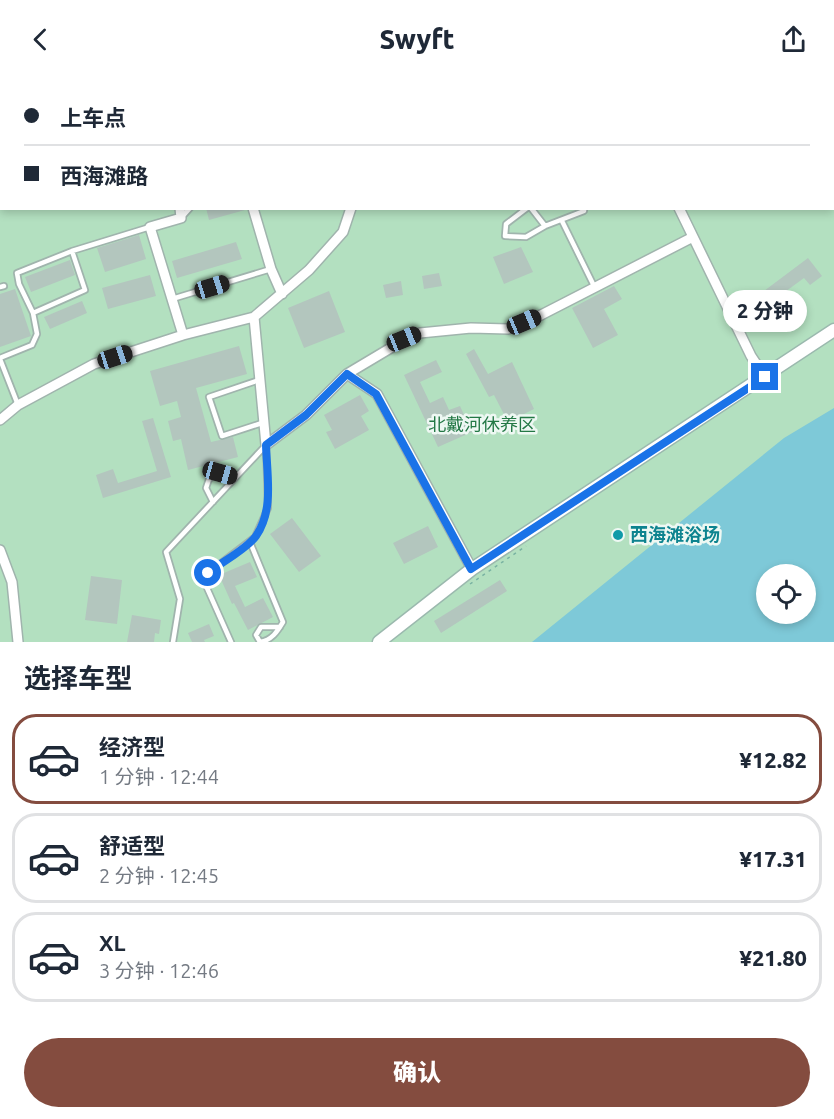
<!DOCTYPE html>
<html lang="zh">
<head>
<meta charset="utf-8">
<style>
  body { margin:0; font-family:Ubuntu,"Noto Sans SC",sans-serif; background:#f6f6f7; color:#1f2937; height:100vh; display:flex; flex-direction:column; font-size:22px; white-space:nowrap }
  * { box-sizing:border-box; margin:0 }
  p { font-size:20px; color:#747a83 }
  .icon { flex:none; width:33px; height:33px; fill:none; stroke:currentColor; stroke-width:2; stroke-linecap:round; stroke-linejoin:round }
  .map { position:relative; height:564px; overflow:hidden }
  .sheet { display:flex; flex-direction:column; background:#fff; flex:1 }
  .sheet>* { flex:none }
  .banner { position:absolute; left:0px; top:0px; width:834px; height:132px; box-shadow:0 3px 9px #0003; display:grid; align-content:center; height:132px; padding:0 24px; background:#fff }
  .fabs { position:absolute; left:756px; top:486px; display:grid; gap:12px }
  .fabs a { display:grid; place-items:center; width:60px; height:60px; border-radius:50%; background:#fff; box-shadow:0 3px 9px #0003; font-size:30px }
  .end { position:absolute; width:27px; height:27px; margin:-14px; border:8px solid #1a73e8; background:#fff; box-shadow:0 0 0 3px #fff }
  .from { border-radius:50% }
  .bubble { position:absolute; height:42px; border-radius:21px; background:#fff; box-shadow:0 3px 9px #0003; font-size:20px; font-weight:800; line-height:42px; text-align:center }
  .car { position:absolute; width:18px; height:36px; margin:-18px -9px; border-radius:8px; box-shadow:0 0 4px 2px #0007; background:linear-gradient(#222 24%,#8ab4d8 0 40%,#222 0 76%,#8ab4d8 0 86%,#222 0) }
  .banner b { display:flex; align-items:center; gap:21px; height:57px; font-size:22px }
  .banner b+b { border-top:2px solid #e0e1e3 }
  .banner i { width:15px; height:15px; background:#1f2937 }
  ul { padding:0; list-style:none }
  li { display:flex; align-items:center; gap:18px; height:90px; margin:0 12px 9px; padding:0 12px; border:3px solid #e0e1e3; border-radius:24px }
  li div { flex:1 }
  li b { display:block; font-size:22px }
  li em { font-style:normal; font-weight:800 }
  li.on { border-color:#844c3f }
  li>.icon { width:54px; height:54px; stroke-width:1.5 }
  h2 { padding:0 24px; font-size:27px; line-height:72px }
  .action { display:flex; gap:12px; margin-top:auto; padding:12px 24px }
  .action a { flex:1; height:69px; border-radius:36px; background:#844c3f; color:#fff; font-size:24px; font-weight:800; line-height:69px; text-align:center }
  header { display:flex; justify-content:space-between; align-items:center; height:78px; padding:0 24px; background:#fff; font-size:27px; font-weight:800 }
  .map>svg:first-child { display:block }
  .green { fill:#b3e0c0; fill-rule:evenodd }
  .water { fill:#7ec9d8; fill-rule:evenodd }
  .building { fill:#b3c6be }
  .lines { fill:none; stroke-linecap:round; stroke-linejoin:round }
  .service-casing { stroke:#a0b4ad; stroke-width:8 }
  .minor-casing { stroke:#a0b4ad; stroke-width:12 }
  .secondary-casing { stroke:#9bb9ae; stroke-width:15 }
  .path { stroke:#7ab3a2; stroke-width:1.5; stroke-dasharray:3 4.5; stroke-linecap:butt }
  .service { stroke:#fff; stroke-width:4.5 }
  .minor { stroke:#fff; stroke-width:9 }
  .secondary { stroke:#fff; stroke-width:12 }
  .route { stroke:#1a73e8; stroke-width:8 }
  .culture-dot { fill:#0f9aa8; stroke:#eef8f3; stroke-width:2 }
  .labels { text-anchor:middle; stroke-width:5; stroke-linejoin:round; paint-order:stroke }
  .park-label { font-size:18px; fill:#237845; stroke:#eef8f3 }
  .culture-label { font-size:18px; font-weight:bold; fill:#0d838f; stroke:#eef8f3; text-anchor:start }
</style>
</head>
<body>
<header><svg class="icon" aria-label="back" viewBox="0 0 24 24"><path d="M15 5l-7 7 7 7"/></svg>Swyft<svg class="icon" aria-label="share" viewBox="0 0 24 24"><path d="M12 15V3M7 8l5-5 5 5M5 13v7h14v-7"/></svg></header>
<div class="map">
<svg width="834" height="564" viewBox="0 0 834 564">
  <rect width="100%" height="100%" fill="#deece5"/>
  <path class="green" d="M 0,0 L 834,0 L 834,564 L 0,564 L 0,91 L 2,130 L 832,130 L 832,2 L 2,2 L 0,62 ZM 766,496 L 806,496 L 806,536 L 766,536 Z"/>
  <path class="water" d="M 834,330 L 834,564 L 532,564 L 784,360 ZM 766,496 L 806,496 L 806,536 L 766,536 Z"/>
  <path class="building" d="M 206,130 L 245,130 L 245,132 L 209,142 Z
    M 139,157 L 146,181 L 105,194 L 97,170 Z
    M 236,164 L 242,181 L 177,200 L 172,183 Z
    M 521,169 L 533,194 L 504,206 L 493,179 Z
    M 808,180 L 822,198 L 810,207 L 804,200 L 778,219 L 786,229 L 768,243 L 752,222 Z
    M 70,182 L 75,197 L 31,214 L 25,199 Z
    M 439,195 L 442,208 L 424,211 L 422,198 Z
    M 150,197 L 156,218 L 108,231 L 102,210 Z
    M 401,203 L 403,217 L 386,220 L 383,207 Z
    M 614,208 L 622,221 L 604,231 L 618,257 L 593,270 L 572,230 Z
    M 15,211 L 31,258 L 0,269 L 0,216 Z
    M 329,213 L 345,254 L 304,270 L 288,230 Z
    M 82,223 L 87,235 L 50,251 L 44,239 Z
    M 239,268 L 247,296 L 196,310 L 211,364 L 233,359 L 238,379 L 188,392 L 181,361 L 173,363 L 168,343 L 181,339 L 177,323 L 160,328 L 150,293 Z
    M 474,271 L 488,296 L 512,284 L 534,331 L 508,344 L 494,317 L 489,319 L 466,276 Z
    M 436,282 L 442,294 L 420,304 L 430,325 L 443,319 L 449,332 L 460,328 L 472,354 L 438,369 L 404,297 Z
    M 360,317 L 369,333 L 361,338 L 369,352 L 335,371 L 326,354 L 332,352 L 324,337 Z
    M 153,340 L 171,399 L 103,420 L 96,397 L 113,391 L 118,405 L 157,393 L 142,343 Z
    M 292,440 L 321,478 L 299,494 L 270,456 Z
    M 428,448 L 438,469 L 404,486 L 393,465 Z
    M 250,484 L 257,499 L 235,508 L 245,529 L 263,520 L 273,539 L 248,552 L 234,525 L 232,526 L 219,497 Z
    M 91,498 L 122,502 L 117,546 L 85,542 Z
    M 500,502 L 507,513 L 441,555 L 434,543 Z
    M 132,537 L 161,542 L 159,556 L 155,555 L 154,564 L 127,564 Z
    M 209,546 L 214,558 L 204,562 L 205,564 L 192,564 L 188,555 Z"/>
  <g class="lines">
    <g class="service-casing">
      <path id="service" d="M 527,130 L 506,146 L 505,158 L 526,159 L 545,148 L 584,133 L 584,130
        M 531,130 L 545,148
        M 181,140 L 190,130
        M 562,143 L 594,208
        M 72,173 L 85,212 L 33,235 L 19,206 L 17,195 L 72,173 L 150,149
        M 0,209 L 4,208
        M 172,221 L 271,191
        M 0,280 L 32,267 L 37,256 L 33,235
        M 0,281 L 18,327
        M 259,302 L 209,319 L 222,358 L 262,345
        M 213,424 L 206,410 L 209,401 L 220,395 L 235,400
        M 250,464 L 283,544 C 277,554 272,562 260,564 L 256,557 L 261,549 L 280,549
        M 173,564 L 180,521 L 166,474 L 266,367
        M 231,564 L 207,510 L 208,495 L 255,459 L 268,430 L 266,367"/>
    </g>
    <g class="minor-casing">
      <path id="minor" d="M 328,0 L 328,2
        M 616,0 L 617,2
        M 747,0 L 749,2
        M 72,2 L 72,0
        M 462,2 L 464,0
        M 785,2 L 787,0
        M 0,78 L 2,77
        M 180,130 L 181,140 L 150,149 L 183,257
        M 253,130 L 271,191 L 282,216
        M 679,130 L 751,278 L 765,299
        M 254,239 L 266,367 L 306,337 L 347,296 L 404,262 L 420,255 L 471,250 L 508,251 L 541,237 L 693,159
        M 347,296 L 377,316 L 472,491
        M 0,342 L 18,327 L 94,286 L 183,257 L 254,239 L 309,192 L 343,154 L 351,130
        M 0,472 L 12,504 L 18,564"/>
    </g>
    <g class="secondary-casing">
      <path id="secondary" d="M 379,564 L 472,491 L 834,252"/>
    </g>
    <path class="path" d="M 470,506 L 526,468"/>
    <use href="#service" class="service"/>
    <use href="#minor" class="minor"/>
    <use href="#secondary" class="secondary"/>
  </g>
  <g class="lines">
    <path class="route" d="M 208,495 C 220,485 247,471 256,458 C 274,432 267,398 266,367 L 306,337 L 347,296 L 376,316 L 471,491 L 765,299"/>
  </g>
  <circle class="culture-dot" cx="618" cy="457" r="6"/>
  <g class="labels">
    <g class="park-label">
      <text x="482" y="353">北戴河休养区</text>
    </g>
    <g class="culture-label">
      <text x="630" y="463">西海滩浴场</text>
    </g>
  </g>
</svg>
<div class="fabs">
<a><svg class="icon" aria-label="locate" viewBox="0 0 24 24"><circle cx="12" cy="12" r="6"/><path d="M12 2v4M12 18v4M2 12h4M18 12h4"/></svg></a>
</div>
<i class="end from" style="left:208px;top:495px"></i>
<i class="end" style="left:765px;top:299px"></i>
<div class="bubble" style="left:723px;top:212px;width:84px">2 分钟</div>
<i class="car" style="left:212px;top:209px;rotate:73deg"></i>
<i class="car" style="left:524px;top:244px;rotate:67deg"></i>
<i class="car" style="left:404px;top:261px;rotate:68deg"></i>
<i class="car" style="left:115px;top:279px;rotate:72deg"></i>
<i class="car" style="left:220px;top:395px;rotate:106deg"></i>
<div class="banner">
<b><i class="from"></i>上车点</b>
<b><i></i>西海滩路</b>
</div>
</div>
<section class="sheet">
<h2>选择车型</h2>
<ul>
<li class="on"><svg class="icon" aria-label="car" viewBox="0 0 24 24"><path d="M5 17H2v-5l4-1 3-4h7l3 4 3 1v5h-3M9 17h6M6 11h13"/><circle cx="7" cy="17" r="2"/><circle cx="17" cy="17" r="2"/></svg><div><b>经济型</b><p>1 分钟 · 12:44</p></div><em>¥12.82</em></li>
<li><svg class="icon" aria-label="car" viewBox="0 0 24 24"><path d="M5 17H2v-5l4-1 3-4h7l3 4 3 1v5h-3M9 17h6M6 11h13"/><circle cx="7" cy="17" r="2"/><circle cx="17" cy="17" r="2"/></svg><div><b>舒适型</b><p>2 分钟 · 12:45</p></div><em>¥17.31</em></li>
<li><svg class="icon" aria-label="car" viewBox="0 0 24 24"><path d="M5 17H2v-5l4-1 3-4h7l3 4 3 1v5h-3M9 17h6M6 11h13"/><circle cx="7" cy="17" r="2"/><circle cx="17" cy="17" r="2"/></svg><div><b>XL</b><p>3 分钟 · 12:46</p></div><em>¥21.80</em></li>
</ul>
<div class="action"><a>确认</a></div>
</section>
</body>
</html>
